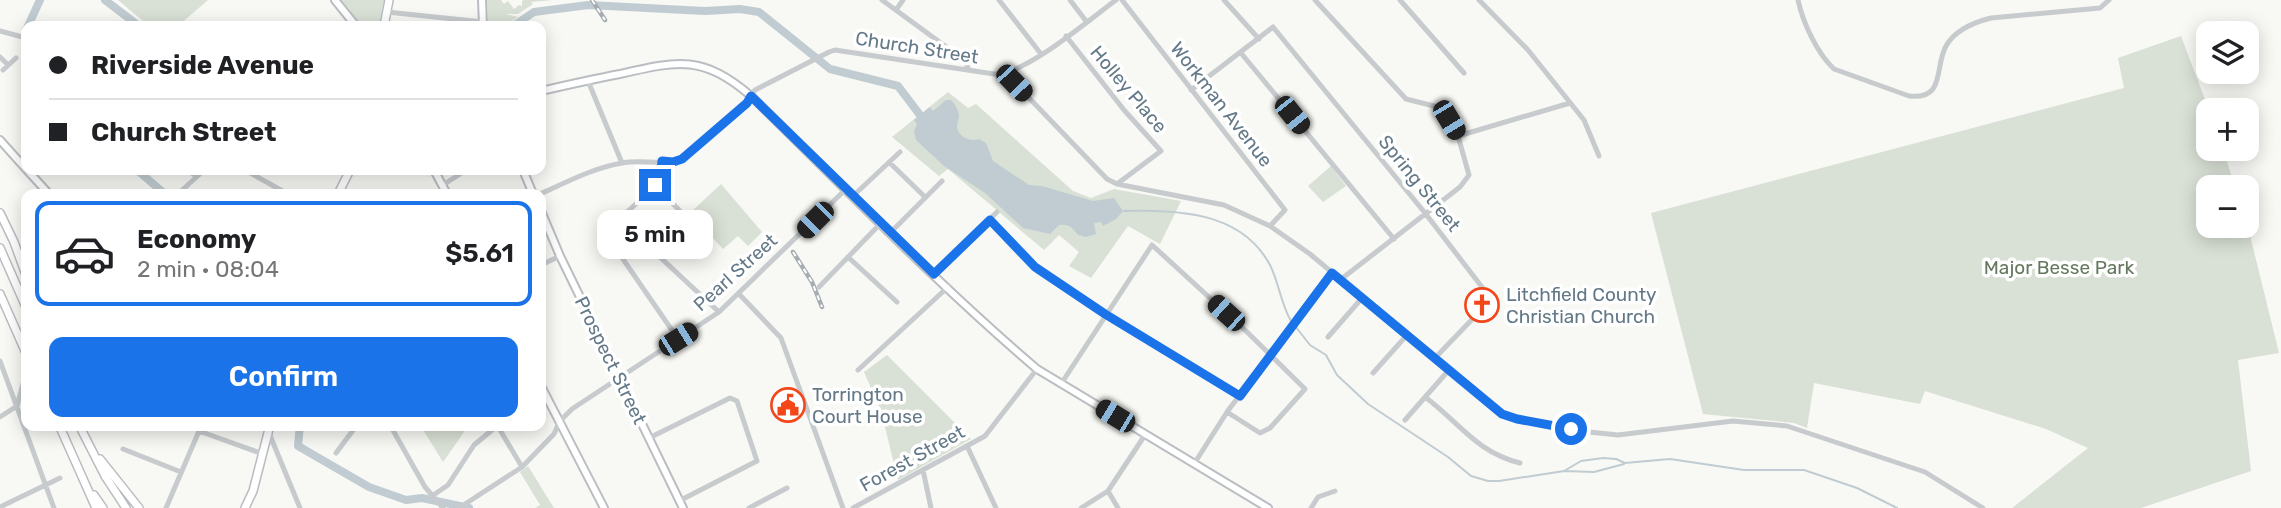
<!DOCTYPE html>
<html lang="en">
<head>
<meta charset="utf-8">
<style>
  body { margin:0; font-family:Rubik,sans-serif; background:#f2f2f2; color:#202124; height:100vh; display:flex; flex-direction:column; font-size:26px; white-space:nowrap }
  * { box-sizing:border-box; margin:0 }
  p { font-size:23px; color:#757577 }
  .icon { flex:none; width:38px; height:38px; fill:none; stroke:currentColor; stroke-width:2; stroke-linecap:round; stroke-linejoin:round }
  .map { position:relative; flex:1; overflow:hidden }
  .drawer { position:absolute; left:21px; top:189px; width:525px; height:242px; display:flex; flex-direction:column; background:#fff; border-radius:14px; box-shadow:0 4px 18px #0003 }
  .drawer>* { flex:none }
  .banner { position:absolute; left:21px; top:21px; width:525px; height:154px; border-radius:14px; box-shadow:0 4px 18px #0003; display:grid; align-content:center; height:154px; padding:0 28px; background:#fff }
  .fabs { position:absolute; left:2196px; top:21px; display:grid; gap:14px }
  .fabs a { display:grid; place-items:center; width:63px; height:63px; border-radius:14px; background:#fff; box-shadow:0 4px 18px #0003; font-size:35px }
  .end { position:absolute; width:32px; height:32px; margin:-16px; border:9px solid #1a73e8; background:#fff; box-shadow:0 0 0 4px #fff }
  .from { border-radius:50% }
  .bubble { position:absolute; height:49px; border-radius:14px; background:#fff; box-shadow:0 4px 18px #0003; font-size:23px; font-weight:600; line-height:49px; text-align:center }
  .car { position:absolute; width:21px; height:42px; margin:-21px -10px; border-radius:9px; box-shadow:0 0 5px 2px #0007; background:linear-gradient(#222 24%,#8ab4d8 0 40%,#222 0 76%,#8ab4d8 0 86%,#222 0) }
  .banner b { display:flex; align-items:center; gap:24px; height:66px; font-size:26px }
  .banner b+b { border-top:2px solid #e0e0e0 }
  .banner i { width:18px; height:18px; background:#202124 }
  ul { padding:12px 0 0; list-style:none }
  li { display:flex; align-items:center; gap:21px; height:105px; margin:0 14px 10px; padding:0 14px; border:4px solid transparent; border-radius:14px }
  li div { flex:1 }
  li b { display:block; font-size:26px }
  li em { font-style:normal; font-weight:600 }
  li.on { border-color:#1a73e8 }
  li>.icon { width:63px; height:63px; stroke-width:1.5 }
  .action { display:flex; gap:14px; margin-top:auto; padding:14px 28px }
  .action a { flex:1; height:80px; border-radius:14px; background:#1a73e8; color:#fff; font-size:28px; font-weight:600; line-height:80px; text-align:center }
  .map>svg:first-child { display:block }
  .green { fill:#d9e0d5 }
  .water { fill:#c0ccd1 }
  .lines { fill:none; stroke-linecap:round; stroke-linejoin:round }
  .stream { stroke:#c0ccd1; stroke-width:2 }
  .river { stroke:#c0ccd1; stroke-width:8 }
  .major-casing { stroke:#babec2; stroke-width:10 }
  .highway-casing { stroke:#b9bdc0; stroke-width:10 }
  .minor { stroke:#c7cbce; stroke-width:5 }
  .major { stroke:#fff; stroke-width:6 }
  .highway { stroke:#fff; stroke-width:7 }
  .rail-casing { stroke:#a5acb2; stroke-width:4.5 }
  .rail { stroke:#fff; stroke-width:2; stroke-dasharray:5; stroke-linecap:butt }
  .route { stroke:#1a73e8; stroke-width:9 }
  .labels { text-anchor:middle; stroke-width:7; stroke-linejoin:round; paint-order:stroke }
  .street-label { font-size:19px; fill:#647988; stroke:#fff }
  .park-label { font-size:19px; fill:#65795f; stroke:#fff }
  .poi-label { font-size:19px; fill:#647988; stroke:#fff; text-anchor:start }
</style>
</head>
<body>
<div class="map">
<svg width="2281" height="508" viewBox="0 0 2281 508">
  <rect width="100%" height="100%" fill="#f8f8f4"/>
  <path class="green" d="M 118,0 L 208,0 L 178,26 L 149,26 Z
    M 339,0 L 384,0 L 379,26 L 362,26 Z
    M 487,0 L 501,0 L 504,4 L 508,1 L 514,9 L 519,5 L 522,6 L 522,1 L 524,0 L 553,0 L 531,2 L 533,4 L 518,14 L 506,14 L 518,17 L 504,26 L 488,26 Z
    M 2181,36 L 2209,110 L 2208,149 L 2223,149 L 2235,187 L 2208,187 L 2208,226 L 2247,226 L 2247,223 L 2279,353 L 2238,360 L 2251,471 L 2141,508 L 2012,508 L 2088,448 L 2046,429 L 1925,391 L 1920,404 L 1814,383 L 1807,428 L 1794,423 L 1703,414 L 1651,213 L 2124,88 L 2118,58 Z
    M 948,92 L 968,108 L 976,104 L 1073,191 L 1091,198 L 1114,189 L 1181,201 L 1160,244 L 1128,226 L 1091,278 L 1069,266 L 1079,252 L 1059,235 L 1044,250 L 948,169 L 939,176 L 892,137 Z
    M 1331,166 L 1346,186 L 1323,202 L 1308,186 Z
    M 721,184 L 762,232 L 748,246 L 738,236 L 723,249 L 690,213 Z
    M 887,355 L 971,439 L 898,480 L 881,411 L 864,372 Z
    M 420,425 L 469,425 L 443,462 Z
    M 528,466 L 554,508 L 535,508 L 540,505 L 520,472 Z"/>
  <path class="water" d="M 946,100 L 951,100 C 955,104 958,110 959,115 C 959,119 957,123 957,127 C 958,137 971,142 979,139 L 986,143 L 993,161 L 1029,185 L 1042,186 L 1093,201 L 1114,198 L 1123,211 L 1116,219 L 1103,226 L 1101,222 L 1094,223 L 1096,234 L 1086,237 L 1078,235 C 1072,227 1069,224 1059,225 L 1050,234 L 1023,228 L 985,193 L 944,166 L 916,140 L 914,131 L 917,124 L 914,120 L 930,107 L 933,111 Z"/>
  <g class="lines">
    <path class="stream" d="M 1124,211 C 1178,210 1241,211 1270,265 C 1279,283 1281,304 1291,321
      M 1295,326 L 1310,345 L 1326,355 L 1337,375 L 1368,404 L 1448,457 L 1471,476 L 1488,481 L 1499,481 L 1564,471 L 1581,461 L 1603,458 L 1616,459 L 1625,463 L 1670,459 L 1744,470 L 1804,470 L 1857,488 L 1897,508
      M 1564,471 L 1594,472 L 1624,464"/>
    <path class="river" d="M 105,0 L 139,26
      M 28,26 L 40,0
      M 513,26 L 534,12 L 588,5 L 705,11 L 740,9 L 759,12 L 830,69 L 898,86 L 920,115
      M 26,30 L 26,49
      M 137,170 L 165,194
      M 300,425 L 298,446 L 369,487 L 406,500 L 422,498 L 469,508"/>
    <g class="major-casing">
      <path id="major" d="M 335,0 L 356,26
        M 482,0 L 483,26
        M 541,91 C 567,85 594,79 620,74 C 677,61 702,54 751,96 C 845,188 937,284 1037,369 L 1268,508
        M 0,140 L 26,169
        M 27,170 L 49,194
        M 434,170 L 447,194
        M 523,170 L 533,194
        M 541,211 L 560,256 L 683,508
        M 541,386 L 604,508"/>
    </g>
    <g class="highway-casing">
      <path id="highway" d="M 384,26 L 389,0
        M 338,194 L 350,170
        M 0,213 L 14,242 L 26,275
        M 0,248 L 26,307
        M 0,294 L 26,353
        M 59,425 L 96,508
        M 79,425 L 105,476 L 126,508
        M 100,459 L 139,508
        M 94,495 L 103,508
        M 245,508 L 253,491 L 270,425"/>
    </g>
    <path class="minor" d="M 882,0 L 956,54 L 964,60 L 969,70
      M 999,0 L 1041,54
      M 1070,0 L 1086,21
      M 1122,0 L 1285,210 L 1270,226
      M 1224,0 L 1259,39
      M 1315,0 L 1406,99 L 1434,106 L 1442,111 L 1458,136 L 1469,175 L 1460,187 L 1340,280
      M 1400,0 L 1464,73
      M 1479,0 L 1528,50 L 1584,120 L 1599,156
      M 1798,0 C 1803,23 1817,53 1834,69 L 1909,96 C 1946,100 1934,68 1946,46 C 1955,30 1975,22 1991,18 L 2100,8 L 2109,0
      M 896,10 L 903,0
      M 387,12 L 483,22
      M 0,31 L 26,38
      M 1066,36 L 1124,110 L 1161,151 L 1117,184
      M 1241,53 L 1394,239
      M 0,57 L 8,65
      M 3,70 L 16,58
      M 1006,74 L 1107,179 L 1117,184 L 1224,205 L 1270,226 L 1310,254 L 1502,414 L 1517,419 L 1589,432 L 1618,435 L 1733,421 L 1787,426 L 1925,472 L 1983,508
      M 588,81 L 622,163
      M 1191,90 L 1273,27 L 1425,213 L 1485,291 L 1487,300 L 1483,308 L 1434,359
      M 1458,136 L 1570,103
      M 662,161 L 659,182 L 605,233 L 678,339
      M 889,162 L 925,197
      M 187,170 L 196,176
      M 245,170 L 288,194
      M 443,185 L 466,170
      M 655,185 L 703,235
      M 178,194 L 204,170
      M 540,194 C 567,182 593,168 622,163 C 641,159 664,166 682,159 L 747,103 L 755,90 L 829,52 L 835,50 L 994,74 C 1024,76 1090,19 1116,0
      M 853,196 L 900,152
      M 620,220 L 719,312
      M 990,220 L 1035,267 L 1105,314 L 1240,396
      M 891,232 L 942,181
      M 848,257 L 897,302
      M 541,265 L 560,256
      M 934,274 L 997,212
      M 819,287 L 881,223
      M 739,294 L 781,338 L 843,508
      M 1328,337 L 1362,298
      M 0,361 L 54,508
      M 858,370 L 948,287
      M 1373,373 L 1407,335
      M 1061,384 L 1152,245 L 1245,330 L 1305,389 L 1270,428 L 1260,433 L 1227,412
      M 1425,397 C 1460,423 1476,452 1520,463
      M 0,417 L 17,406 L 26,373
      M 1405,420 L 1448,371
      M 390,425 L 425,487 L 443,508
      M 497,425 L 522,467
      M 269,433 L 300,508
      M 649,438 L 730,398 L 737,401 L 757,461 L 679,501
      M 967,446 L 996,508
      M 123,449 L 181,472
      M 336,453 L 357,425
      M 1194,464 L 1227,412 L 1332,273
      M 923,470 L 931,508
      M 1108,491 L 1118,508
      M 432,496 L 448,485 L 474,445 L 497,426
      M 0,507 L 60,478
      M 166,508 L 199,431 L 263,454
      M 459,508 L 522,467 L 554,434 L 560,421 L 572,409 L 719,312 L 846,189
      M 749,508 L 787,488
      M 853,508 L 985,436 L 1037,369
      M 1081,508 L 1108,491 L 1145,435
      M 1311,508 L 1318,497 L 1335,491"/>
    <use href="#major" class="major"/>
    <use href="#highway" class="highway"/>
    <g class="rail-casing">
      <path id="rail" d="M 592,0 L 605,20
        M 793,252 L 812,282 L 822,307"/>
    </g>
    <use href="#rail" class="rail"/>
  </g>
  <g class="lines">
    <path class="route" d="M 655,185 L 660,178 L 662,161 L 673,162 L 682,159 L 747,103 L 751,96 L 934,274 L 990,220 L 1035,267 L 1105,314 L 1240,396 L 1332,273 L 1502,414 L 1517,419 L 1571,429"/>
  </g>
  <defs>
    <g id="church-ring" transform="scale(1.75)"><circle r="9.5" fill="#fff" stroke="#f34619" stroke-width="1.5"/><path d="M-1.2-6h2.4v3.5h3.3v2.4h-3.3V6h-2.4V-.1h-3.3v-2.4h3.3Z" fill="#f34619"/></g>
    <g id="civic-ring" transform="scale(1.75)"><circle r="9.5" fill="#fff" stroke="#f34619" stroke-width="1.5"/><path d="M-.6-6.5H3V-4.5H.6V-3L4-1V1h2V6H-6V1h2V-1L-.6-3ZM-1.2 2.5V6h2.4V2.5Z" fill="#f34619"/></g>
  </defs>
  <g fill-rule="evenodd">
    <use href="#church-ring" x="1482" y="305"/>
    <use href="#civic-ring" x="788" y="405"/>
  </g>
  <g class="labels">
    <g class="street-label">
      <text transform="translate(917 47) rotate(9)" y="7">Church Street</text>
      <text transform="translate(1129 89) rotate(50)" y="7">Holley Place</text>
      <text transform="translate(1222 104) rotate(52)" y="7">Workman Avenue</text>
      <text transform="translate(1420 183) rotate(51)" y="7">Spring Street</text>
      <text transform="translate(735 272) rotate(-42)" y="7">Pearl Street</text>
      <text transform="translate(611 360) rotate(64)" y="7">Prospect Street</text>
      <text transform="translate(912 458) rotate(-29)" y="7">Forest Street</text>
    </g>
    <g class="park-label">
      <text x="2059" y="274">Major Besse Park</text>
    </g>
    <g class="poi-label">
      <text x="1506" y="301">Litchfield County<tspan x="1506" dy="22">Christian Church</tspan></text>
      <text x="812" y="401">Torrington<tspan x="812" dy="22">Court House</tspan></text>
    </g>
  </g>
</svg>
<div class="fabs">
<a><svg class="icon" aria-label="layers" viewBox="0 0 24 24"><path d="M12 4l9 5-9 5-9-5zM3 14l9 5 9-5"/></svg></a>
<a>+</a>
<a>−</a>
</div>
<i class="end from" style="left:1571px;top:429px"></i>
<i class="end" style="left:655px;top:185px"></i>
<div class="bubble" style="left:597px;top:210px;width:116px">5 min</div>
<i class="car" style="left:1014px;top:83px;rotate:136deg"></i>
<i class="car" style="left:1292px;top:115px;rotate:141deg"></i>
<i class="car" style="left:1449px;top:120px;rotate:149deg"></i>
<i class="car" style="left:815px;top:220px;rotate:225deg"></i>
<i class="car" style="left:1226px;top:313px;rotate:312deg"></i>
<i class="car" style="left:678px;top:339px;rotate:58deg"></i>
<i class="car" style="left:1115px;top:416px;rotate:301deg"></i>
<div class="banner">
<b><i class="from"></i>Riverside Avenue</b>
<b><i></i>Church Street</b>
</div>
<section class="drawer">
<ul>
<li class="on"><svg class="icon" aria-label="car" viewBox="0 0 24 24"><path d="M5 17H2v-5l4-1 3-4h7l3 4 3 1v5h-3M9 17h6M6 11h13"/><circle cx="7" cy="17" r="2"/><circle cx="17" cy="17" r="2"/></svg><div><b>Economy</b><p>2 min · 08:04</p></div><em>$5.61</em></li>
</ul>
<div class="action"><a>Confirm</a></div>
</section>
</div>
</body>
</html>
